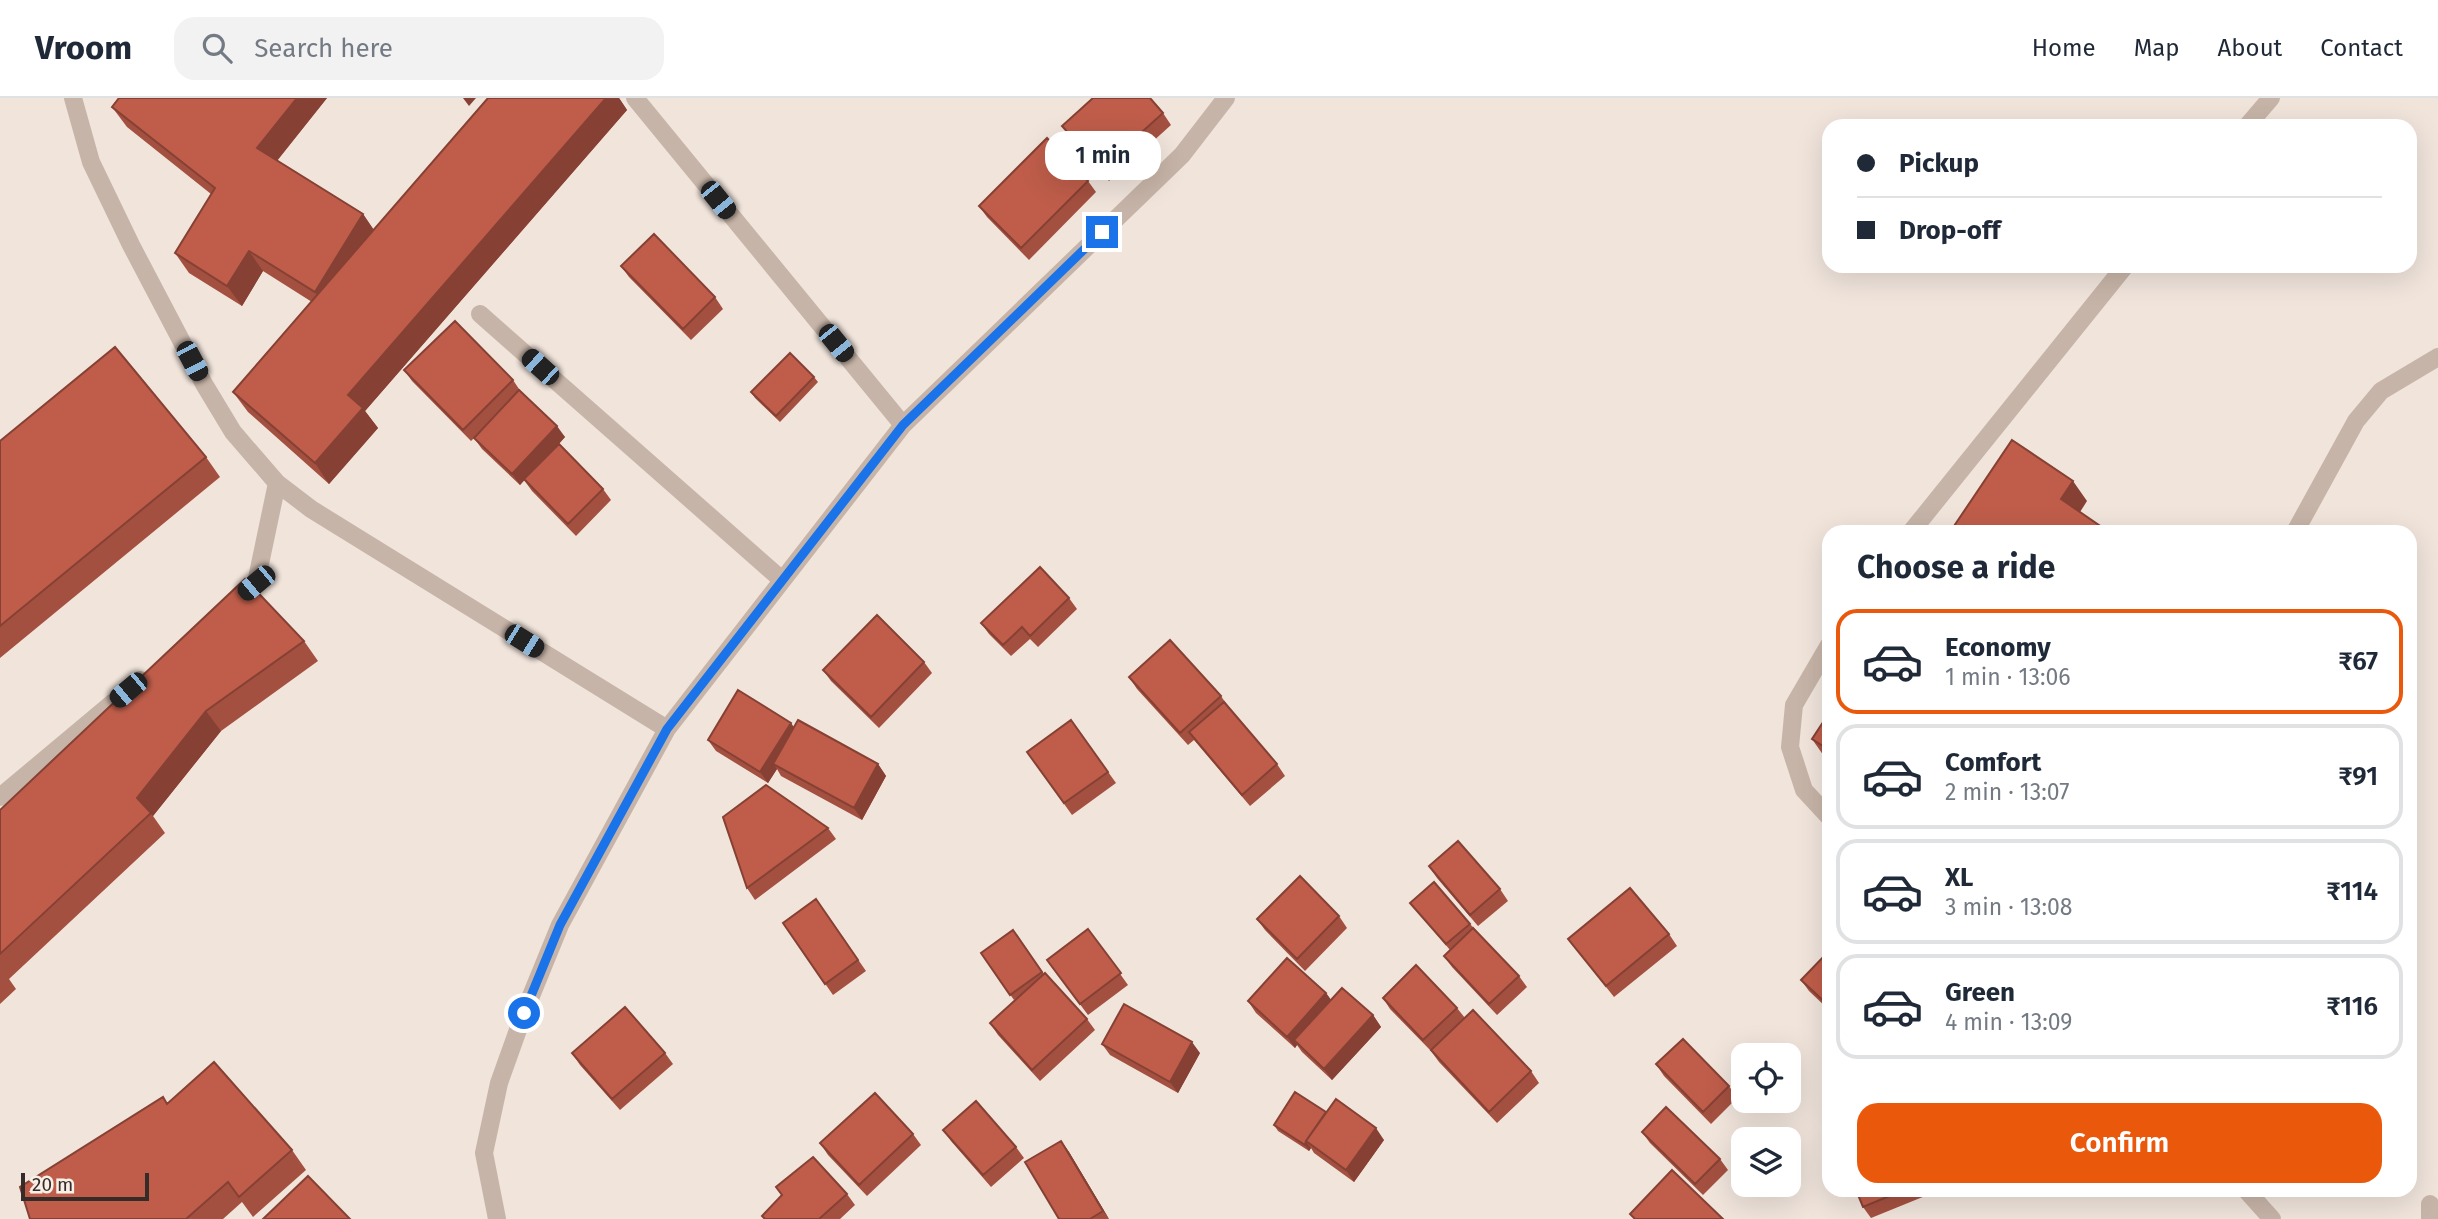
<!DOCTYPE html>
<html lang="en">
<head>
<meta charset="utf-8">
<style>
  body { margin:0; font-family:"Fira Sans",sans-serif; background:#f2f2f3; color:#1f2937; height:100vh; display:flex; flex-direction:column; font-size:26px; white-space:nowrap }
  * { box-sizing:border-box; margin:0 }
  p { font-size:23px; color:#747a83 }
  .icon { flex:none; width:38px; height:38px; fill:none; stroke:currentColor; stroke-width:2; stroke-linecap:round; stroke-linejoin:round }
  .map { position:relative; flex:1; overflow:hidden }
  .sheet { position:absolute; left:1822px; top:427px; width:595px; height:672px; display:flex; flex-direction:column; background:#fff; border-radius:21px; box-shadow:0 7px 28px #0002 }
  .sheet>* { flex:none }
  .guide { position:absolute; left:1822px; top:21px; width:595px; height:154px; border-radius:21px; box-shadow:0 7px 28px #0002; display:grid; align-content:center; height:154px; padding:0 35px; background:#fff }
  .controls { position:absolute; left:1731px; top:945px; display:grid; gap:14px }
  .controls a { display:grid; place-items:center; width:70px; height:70px; border-radius:14px; background:#fff; box-shadow:0 7px 28px #0002; font-size:35px }
  .scale { position:absolute; left:21px; bottom:18px; width:128px; box-sizing:border-box; padding-left:7px; border:4px solid #352b28; border-top:0; font-size:19px; line-height:24px; white-space:nowrap; color:#352b28; -webkit-text-stroke:5px #f8efe7; paint-order:stroke }
  .end { position:absolute; width:32px; height:32px; margin:-16px; border:9px solid #1a73e8; background:#fff; box-shadow:0 0 0 4px #fff }
  .from { border-radius:50% }
  .bubble { position:absolute; height:49px; border-radius:21px; background:#fff; box-shadow:0 7px 28px #0002; font-size:23px; font-weight:600; line-height:49px; text-align:center }
  .car { position:absolute; width:21px; height:42px; margin:-21px -10px; border-radius:9px; box-shadow:0 0 5px 2px #0007; background:linear-gradient(#222 24%,#8ab4d8 0 40%,#222 0 76%,#8ab4d8 0 86%,#222 0) }
  .guide b { display:flex; align-items:center; gap:24px; height:66px; font-size:26px }
  .guide b+b { border-top:2px solid #e0e1e3 }
  .guide i { width:18px; height:18px; background:#1f2937 }
  ul { padding:0; list-style:none }
  li { display:flex; align-items:center; gap:21px; height:105px; margin:0 14px 10px; padding:0 21px; border:4px solid #e0e1e3; border-radius:21px }
  li div { flex:1 }
  li b { display:block; font-size:26px }
  li em { font-style:normal; font-weight:600 }
  li.active { border-color:#ea580c }
  li>.icon { width:63px; height:63px; stroke-width:1.5 }
  h2 { padding:0 35px; font-size:32px; line-height:84px }
  .cta { display:flex; gap:14px; margin-top:auto; padding:14px 35px }
  .cta a { flex:1; height:80px; border-radius:21px; background:#ea580c; color:#fff; font-size:28px; font-weight:600; line-height:80px; text-align:center }
  header { display:flex; align-items:center; gap:42px; box-sizing:border-box; height:98px; padding:0 35px; background:#fff; border-bottom:2px solid #e0e1e3 }
  header strong { font-size:33px }
  nav { display:flex; gap:38px; margin-inline-start:auto; font-size:24px }
  .search { width:490px; height:63px; background:#f2f2f3; display:flex; align-items:center; gap:18px; box-sizing:border-box; padding:0 24px; border-radius:21px; color:#747a83; font-size:26px }
  .map>svg:first-child { display:block }
  .lines { fill:none; stroke-linecap:round; stroke-linejoin:round }
  .lane { stroke:#c7b4a8; stroke-width:18 }
  .street { stroke:#c7b4a8; stroke-width:18 }
  .wall { fill:#a45040 }
  .shaded-wall { fill:#864134 }
  .building { fill:#bf5d4a; stroke:#864134; stroke-width:2 }
  .route { stroke:#1a73e8; stroke-width:9 }
</style>
</head>
<body>
<header>
<strong>Vroom</strong>
<div class="search"><svg class="icon" aria-label="search" viewBox="0 0 24 24"><circle cx="10" cy="10" r="6"/><path d="M15 15l6 6"/></svg>Search here</div>
<nav><a>Home</a><a>Map</a><a>About</a><a>Contact</a></nav>
</header>
<div class="map">
<svg width="2438" height="1121" viewBox="0 0 2438 1121">
  <rect width="100%" height="100%" fill="#f0e4db"/>
  <g class="lines">
    <path class="lane" d="M 480,216 L 782,482"/>
    <path class="street" d="M 73,0 L 91,64 L 131,147 L 204,286 L 233,334 L 277,385 L 311,411 L 667,631
      M 635,0 L 903,327
      M 2247,28 L 2271,0
      M 1911,434 L 2125,168
      M 2295,434 L 2356,323 L 2381,293 L 2438,259
      M 234,504 L 256,485 L 277,385
      M 1829,547 L 1794,607 L 1790,649 L 1804,692 L 1829,719
      M 0,699 L 140,582
      M 2246,1092 L 2272,1121
      M 2430,1106 L 2430,1121
      M 497,1121 L 484,1055 L 499,985 L 524,915 L 560,827 L 667,631 L 903,327 L 1182,57 L 1226,0"/>
  </g>
  <path class="wall" d="M 119,0 L 327,0 L 277,63 L 363,116 L 374,132 L 488,0 L 619,0 L 627,12 L 365,313 L 378,330 L 329,386 L 248,314 L 233,294 L 312,204 L 263,173 L 242,208 L 189,175 L 175,155 L 211,96 L 127,29 L 112,9 Z
    M 1163,15 L 1171,27 L 1109,83 L 1070,39 L 1062,28 Z
    M 1088,83 L 1096,94 L 1029,162 L 987,119 L 979,108 Z
    M 621,168 L 715,199 L 723,211 L 691,242 L 629,179 Z
    M 404,272 L 513,282 L 521,294 L 565,339 L 559,346 L 603,391 L 611,402 L 576,438 L 532,393 L 524,382 L 520,387 L 482,351 L 474,340 L 471,343 L 412,283 Z
    M 814,279 L 818,284 L 780,324 L 755,300 L 751,294 Z
    M 0,343 L 206,359 L 220,379 L 0,560 Z
    M 1069,500 L 1077,511 L 1038,549 L 1030,541 L 1011,558 L 989,536 L 981,525 Z
    M 304,543 L 318,563 L 221,633 L 153,718 L 165,735 L 9,881 L 16,891 L 0,906 L 0,712 Z
    M 924,564 L 932,575 L 879,630 L 831,583 L 823,572 Z
    M 1129,579 L 1221,598 L 1229,610 L 1277,666 L 1285,678 L 1250,708 L 1194,642 L 1188,647 L 1137,591 Z
    M 1829,615 L 1829,663 L 1826,661 L 1812,641 Z
    M 1071,622 L 1116,685 L 1072,717 L 1027,654 Z
    M 794,629 L 878,666 L 886,678 L 862,722 L 781,678 L 777,671 L 768,685 L 716,653 L 708,642 Z
    M 828,730 L 836,741 L 755,802 L 747,790 Z
    M 1429,768 L 1500,791 L 1508,803 L 1478,828 L 1437,780 Z
    M 816,801 L 866,873 L 833,897 L 783,825 Z
    M 1410,805 L 1470,826 L 1519,878 L 1527,889 L 1497,917 L 1452,869 L 1444,858 L 1450,852 Z
    M 1339,818 L 1347,830 L 1305,873 L 1265,832 L 1257,821 Z
    M 1088,831 L 1128,887 L 1088,917 L 1047,862 Z
    M 1013,832 L 1044,876 L 1087,921 L 1095,932 L 1040,983 L 998,937 L 990,925 L 1019,899 L 1014,902 L 981,855 Z
    M 1669,836 L 1677,848 L 1614,899 L 1568,841 Z
    M 1829,853 L 1829,912 L 1809,893 L 1801,882 Z
    M 1326,895 L 1331,902 L 1373,917 L 1381,929 L 1332,982 L 1302,954 L 1297,947 L 1295,950 L 1256,915 L 1248,903 Z
    M 1383,900 L 1457,910 L 1465,920 L 1531,973 L 1539,985 L 1497,1025 L 1439,964 L 1431,953 L 1390,911 Z
    M 1102,946 L 1200,955 L 1178,995 L 1110,957 Z
    M 572,955 L 665,955 L 673,966 L 620,1012 L 580,967 Z
    M 1656,966 L 1729,988 L 1737,1000 L 1711,1026 L 1664,978 Z
    M 168,1005 L 292,1052 L 306,1072 L 253,1119 L 242,1104 L 223,1121 L 30,1121 Z
    M 1326,1015 L 1384,1042 L 1354,1084 L 1314,1055 L 1311,1050 L 1309,1053 L 1278,1033 L 1274,1027 Z
    M 943,1032 L 1016,1049 L 1024,1060 L 991,1089 L 951,1043 Z
    M 1642,1034 L 1720,1061 L 1728,1072 L 1703,1097 L 1650,1045 Z
    M 913,1036 L 921,1047 L 867,1098 L 828,1057 L 820,1045 Z
    M 1061,1043 L 1069,1054 L 1109,1121 L 1059,1121 Z
    M 1856,1092 L 1934,1092 L 1935,1094 L 1871,1120 L 1863,1109 Z
    M 847,1096 L 855,1107 L 840,1121 L 764,1121 L 762,1118 Z"/>
  <path class="shaded-wall" d="M 297,0 L 327,0 L 271,70 L 257,50 Z
    M 463,0 L 476,0 L 469,8 Z
    M 606,0 L 619,0 L 627,12 L 365,313 L 378,330 L 329,386 L 315,365 L 348,297 Z
    M 363,116 L 377,137 L 329,214 L 315,194 Z
    M 249,153 L 263,173 L 242,208 L 227,188 Z
    M 557,328 L 565,339 L 520,387 L 512,376 Z
    M 2073,383 L 2087,403 L 2075,422 L 2061,401 Z
    M 206,613 L 221,633 L 153,718 L 137,700 Z
    M 791,625 L 799,636 L 773,666 L 777,671 L 768,685 L 760,674 Z
    M 878,666 L 886,678 L 862,722 L 854,710 Z
    M 1326,895 L 1334,906 L 1294,942 L 1297,947 L 1295,950 L 1287,939 Z
    M 1373,917 L 1381,929 L 1332,982 L 1324,971 Z
    M 1192,944 L 1200,955 L 1178,995 L 1170,984 Z
    M 1376,1030 L 1384,1042 L 1354,1084 L 1346,1072 Z
    M 1061,1043 L 1069,1054 L 1109,1121 L 1103,1113 Z
    M 1306,1044 L 1311,1050 L 1309,1053 L 1305,1047 Z"/>
  <path class="building" d="M 119,0 L 297,0 L 257,50 L 363,116 L 315,194 L 249,153 L 227,188 L 175,155 L 215,90 L 112,9 Z
    M 488,0 L 606,0 L 348,297 L 363,310 L 315,365 L 233,294 Z
    M 1093,0 L 1150,0 L 1163,15 L 1101,71 L 1062,28 Z
    M 1047,40 L 1088,83 L 1021,150 L 979,108 Z
    M 654,136 L 715,199 L 683,231 L 621,168 Z
    M 455,223 L 513,282 L 463,332 L 404,272 Z
    M 115,249 L 206,359 L 0,528 L 0,343 Z
    M 790,255 L 814,279 L 776,318 L 751,294 Z
    M 519,292 L 557,328 L 512,376 L 474,340 Z
    M 2012,342 L 2073,383 L 2061,401 L 2109,434 L 1950,434 Z
    M 559,346 L 603,391 L 568,426 L 524,381 Z
    M 1040,469 L 1069,500 L 1030,538 L 1022,529 L 1003,547 L 981,525 Z
    M 245,481 L 304,543 L 206,613 L 137,700 L 151,715 L 0,856 L 0,712 Z
    M 877,517 L 924,564 L 871,619 L 823,572 Z
    M 1170,542 L 1221,598 L 1180,635 L 1129,579 Z
    M 738,592 L 791,625 L 760,674 L 708,642 Z
    M 1224,604 L 1277,666 L 1242,697 L 1189,634 Z
    M 1829,615 L 1829,652 L 1812,641 Z
    M 798,622 L 878,666 L 854,710 L 773,666 Z
    M 1071,622 L 1108,674 L 1064,705 L 1027,654 Z
    M 766,687 L 828,730 L 747,790 L 723,719 Z
    M 1458,743 L 1500,791 L 1470,817 L 1429,768 Z
    M 1300,778 L 1339,818 L 1297,861 L 1257,821 Z
    M 1434,784 L 1470,826 L 1446,846 L 1410,805 Z
    M 1630,790 L 1669,836 L 1606,888 L 1568,841 Z
    M 816,801 L 858,862 L 825,886 L 783,825 Z
    M 1473,830 L 1519,878 L 1489,906 L 1444,858 Z
    M 1088,831 L 1121,875 L 1080,906 L 1047,862 Z
    M 1013,832 L 1042,874 L 1010,897 L 981,855 Z
    M 1829,853 L 1829,904 L 1827,906 L 1801,882 Z
    M 1287,860 L 1326,895 L 1287,939 L 1248,903 Z
    M 1416,867 L 1457,910 L 1423,942 L 1383,900 Z
    M 1045,875 L 1087,921 L 1032,972 L 990,925 Z
    M 1342,890 L 1373,917 L 1324,971 L 1294,942 Z
    M 1124,906 L 1192,944 L 1170,984 L 1102,946 Z
    M 625,909 L 665,955 L 612,1001 L 572,955 Z
    M 1473,912 L 1531,973 L 1489,1014 L 1431,952 Z
    M 1683,941 L 1729,988 L 1703,1014 L 1656,966 Z
    M 214,964 L 292,1052 L 239,1099 L 228,1084 L 186,1121 L 30,1121 L 20,1089 L 163,999 L 167,1006 Z
    M 1295,994 L 1326,1014 L 1306,1043 L 1305,1047 L 1274,1027 Z
    M 875,995 L 913,1036 L 859,1087 L 820,1045 Z
    M 1336,1001 L 1376,1030 L 1346,1072 L 1306,1043 Z
    M 976,1003 L 1016,1049 L 983,1077 L 943,1032 Z
    M 1666,1009 L 1720,1061 L 1695,1086 L 1642,1034 Z
    M 1061,1043 L 1103,1113 L 1090,1121 L 1059,1121 L 1025,1064 Z
    M 813,1059 L 847,1096 L 819,1121 L 765,1121 L 762,1118 L 782,1097 L 776,1089 Z
    M 1672,1072 L 1723,1121 L 1635,1121 L 1630,1116 Z
    M 308,1078 L 350,1121 L 263,1121 Z
    M 1856,1092 L 1904,1092 L 1863,1109 Z"/>
  <g class="lines">
    <path class="route" d="M 524,915 L 560,827 L 667,631 L 903,327 L 1102,134"/>
  </g>
</svg>
<div class="controls">
<a><svg class="icon" aria-label="locate" viewBox="0 0 24 24"><circle cx="12" cy="12" r="6"/><path d="M12 2v4M12 18v4M2 12h4M18 12h4"/></svg></a>
<a><svg class="icon" aria-label="layers" viewBox="0 0 24 24"><path d="M12 4l9 5-9 5-9-5zM3 14l9 5 9-5"/></svg></a>
</div>
<div class="scale">20 m</div>
<i class="end from" style="left:524px;top:915px"></i>
<i class="end" style="left:1102px;top:134px"></i>
<div class="bubble" style="left:1045px;top:33px;width:116px">1 min</div>
<i class="car" style="left:718px;top:102px;rotate:141deg"></i>
<i class="car" style="left:836px;top:245px;rotate:141deg"></i>
<i class="car" style="left:192px;top:263px;rotate:152deg"></i>
<i class="car" style="left:540px;top:269px;rotate:312deg"></i>
<i class="car" style="left:256px;top:485px;rotate:230deg"></i>
<i class="car" style="left:524px;top:543px;rotate:122deg"></i>
<i class="car" style="left:128px;top:592px;rotate:230deg"></i>
<div class="guide">
<b><i class="from"></i>Pickup</b>
<b><i></i>Drop-off</b>
</div>
<section class="sheet">
<h2>Choose a ride</h2>
<ul>
<li class="active"><svg class="icon" aria-label="car" viewBox="0 0 24 24"><path d="M5 17H2v-5l4-1 3-4h7l3 4 3 1v5h-3M9 17h6M6 11h13"/><circle cx="7" cy="17" r="2"/><circle cx="17" cy="17" r="2"/></svg><div><b>Economy</b><p>1 min · 13:06</p></div><em>₹67</em></li>
<li><svg class="icon" aria-label="car" viewBox="0 0 24 24"><path d="M5 17H2v-5l4-1 3-4h7l3 4 3 1v5h-3M9 17h6M6 11h13"/><circle cx="7" cy="17" r="2"/><circle cx="17" cy="17" r="2"/></svg><div><b>Comfort</b><p>2 min · 13:07</p></div><em>₹91</em></li>
<li><svg class="icon" aria-label="car" viewBox="0 0 24 24"><path d="M5 17H2v-5l4-1 3-4h7l3 4 3 1v5h-3M9 17h6M6 11h13"/><circle cx="7" cy="17" r="2"/><circle cx="17" cy="17" r="2"/></svg><div><b>XL</b><p>3 min · 13:08</p></div><em>₹114</em></li>
<li><svg class="icon" aria-label="car" viewBox="0 0 24 24"><path d="M5 17H2v-5l4-1 3-4h7l3 4 3 1v5h-3M9 17h6M6 11h13"/><circle cx="7" cy="17" r="2"/><circle cx="17" cy="17" r="2"/></svg><div><b>Green</b><p>4 min · 13:09</p></div><em>₹116</em></li>
</ul>
<div class="cta"><a>Confirm</a></div>
</section>
</div>
</body>
</html>
